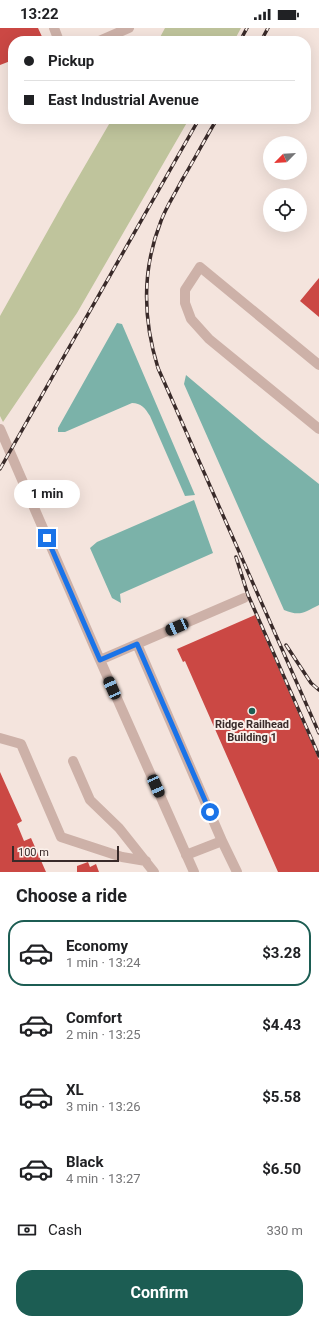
<!DOCTYPE html>
<html lang="en">
<head>
<meta charset="utf-8">
<style>
  body { margin:0; font-family:Roboto,sans-serif; background:#f2f2f2; color:#202124; height:100vh; display:flex; flex-direction:column; font-size:15px; white-space:nowrap }
  * { box-sizing:border-box; margin:0 }
  p { font-size:13px; color:#757577 }
  .icon { flex:none; width:22px; height:22px; fill:none; stroke:currentColor; stroke-width:2; stroke-linecap:round; stroke-linejoin:round }
  .map { position:relative; height:844px; overflow:hidden }
  .drawer { display:flex; flex-direction:column; background:#fff; flex:1 }
  .drawer>* { flex:none }
  .guide { position:absolute; left:8px; top:8px; width:303px; height:88px; border-radius:16px; box-shadow:0 4px 16px #0002; display:grid; align-content:center; height:88px; padding:0 16px; background:#fff }
  .needle { width:26px; rotate:246deg }
  .tools { position:absolute; left:263px; top:108px; display:grid; gap:8px }
  .tools a { display:grid; place-items:center; width:44px; height:44px; border-radius:50%; background:#fff; box-shadow:0 4px 16px #0002; font-size:20px }
  .scale { position:absolute; left:12px; bottom:10px; width:107px; box-sizing:border-box; padding-left:4px; border:2px solid #392a29; border-top:0; font-size:11px; line-height:14px; white-space:nowrap; color:#392a29; -webkit-text-stroke:3px #fbf0ea; paint-order:stroke }
  .end { position:absolute; width:18px; height:18px; margin:-9px; border:5px solid #1a73e8; background:#fff; box-shadow:0 0 0 2px #fff }
  .from { border-radius:50% }
  .bubble { position:absolute; height:28px; border-radius:14px; background:#fff; box-shadow:0 4px 16px #0002; font-size:13px; font-weight:700; line-height:28px; text-align:center }
  .car { position:absolute; width:12px; height:24px; margin:-12px -6px; border-radius:5px; box-shadow:0 0 3px 1px #0007; background:linear-gradient(#222 24%,#8ab4d8 0 40%,#222 0 76%,#8ab4d8 0 86%,#222 0) }
  .guide b { display:flex; align-items:center; gap:14px; height:38px; font-size:15px }
  .guide b+b { border-top:1px solid #e0e0e0 }
  .guide i { width:10px; height:10px; background:#202124 }
  ul { padding:0; list-style:none }
  li { display:flex; align-items:center; gap:12px; height:66px; margin:0 8px 6px; padding:0 8px; border:2px solid transparent; border-radius:16px }
  li div { flex:1 }
  li b { display:block; font-size:15px }
  li em { font-style:normal; font-weight:700 }
  li.current { border-color:#1c5d53 }
  li>.icon { width:36px; height:36px; stroke-width:1.5 }
  h2 { padding:0 16px; font-size:18px; line-height:48px }
  .pay { display:flex; align-items:center; gap:10px; height:44px; padding:0 16px; font-size:15px }
  .pay p { margin-inline-start:auto }
  .button { display:flex; gap:8px; margin-top:auto; padding:8px 16px }
  .button a { flex:1; height:46px; border-radius:16px; background:#1c5d53; color:#fff; font-size:16px; font-weight:700; line-height:46px; text-align:center }
  .status { display:flex; justify-content:space-between; align-items:center; height:28px; padding:0 20px; background:#fff; direction:ltr }
  .status svg { height:11px; fill:currentColor }
  .map>svg:first-child { display:block }
  .green { fill:#bfc49c }
  .water { fill:#7bb2a9 }
  .building { fill:#cb4844 }
  .lines { fill:none; stroke-linecap:round; stroke-linejoin:round }
  .minor { stroke:#cdb1a8; stroke-width:10 }
  .rail-casing { stroke:#392a29; stroke-width:3.5 }
  .rail { stroke:#fbf0ea; stroke-width:2; stroke-dasharray:6; stroke-linecap:butt }
  .route { stroke:#1a73e8; stroke-width:5 }
  .poi-dot { fill:#1c5d53; stroke:#fbf0ea; stroke-width:1.5 }
  .labels { text-anchor:middle; stroke-width:4; stroke-linejoin:round; paint-order:stroke }
  .poi-label { font-size:11px; font-weight:bold; fill:#392a29; stroke:#fbf0ea }
</style>
</head>
<body>
<div class="status"><b>13:22</b><svg viewBox="0 0 49 12"><path d="M0 12V9h3v3zM5 12V6h3v6zM10 12V3h3v9zM15 12V0h3v12zM26 1h20v11H26zM47 4h2v5h-2z"/></svg></div>
<div class="map">
<svg width="319" height="844" viewBox="0 0 319 844">
  <rect width="100%" height="100%" fill="#f4e4dd"/>
  <path class="green" d="M 165,0 L 241,0 L 234,13 L 158,13 Z
    M 112,91 L 189,91 L 77,285 L 3,394 L 0,388 L 0,288 L 65,172 Z"/>
  <path class="water" d="M 117,295 L 122,296 L 195,467 L 185,468 L 150,388 C 145,380 141,375 132,375 L 65,404 L 58,404 L 58,400 Z
    M 186,347 L 262,411 L 319,456 L 319,577 C 304,584 301,589 284,582 L 184,356 Z
    M 194,472 L 213,525 L 120,566 L 121,575 L 112,570 L 90,520 L 97,514 Z"/>
  <path class="building" d="M 0,0 L 38,0 L 44,13 L 13,13 L 13,32 L 0,37 Z
    M 319,250 L 319,289 L 300,273 Z
    M 255,587 L 319,732 L 319,844 L 278,844 L 185,633 L 183,634 L 177,621 Z
    M 0,744 L 22,793 L 17,796 L 24,813 L 31,810 L 46,844 L 0,844 Z
    M 88,834 L 90,839 L 96,836 L 99,844 L 77,844 L 77,838 Z"/>
  <g class="lines">
    <path class="minor" d="M 54,0 L 59,13
      M 99,13 L 129,0
      M 319,337 L 200,239 L 185,262 L 185,275 L 191,291 L 209,311 L 319,401
      M 0,401 L 100,632 L 194,844
      M 137,616 L 244,570
      M 100,632 L 137,616 L 222,813 L 186,827
      M 0,710 L 21,716 L 61,809 L 122,829 L 146,833
      M 73,733 L 90,772 L 119,800 L 154,844
      M 222,813 L 237,844"/>
    <g class="rail-casing">
      <path id="rail" d="M 240,13 L 247,0
        M 261,13 L 268,0
        M 217,91 C 205,111 194,132 182,152 C 175,166 166,179 161,193 C 142,241 143,292 158,340 L 319,705
        M 0,441 L 199,91
        M 236,529 L 248,567 L 319,728
        M 286,617 L 311,655 L 319,662"/>
    </g>
    <use href="#rail" class="rail"/>
  </g>
  <g class="lines">
    <path class="route" d="M 47,510 L 100,632 L 137,616 L 210,784"/>
  </g>
  <circle class="poi-dot" cx="252" cy="683" r="4"/>
  <g class="labels">
    <g class="poi-label">
      <text x="252" y="700">Ridge Railhead<tspan x="252" dy="13">Building 1</tspan></text>
    </g>
  </g>
</svg>
<div class="tools">
<a><svg class="needle" viewBox="-14 -14 28 28"><path d="M0-13l5 13h-10z" fill="#e53935"/><path d="M0 13l5-13h-10z" fill="#757577"/></svg></a>
<a><svg class="icon" aria-label="locate" viewBox="0 0 24 24"><circle cx="12" cy="12" r="6"/><path d="M12 2v4M12 18v4M2 12h4M18 12h4"/></svg></a>
</div>
<div class="scale">100 m</div>
<i class="end from" style="left:210px;top:784px"></i>
<i class="end" style="left:47px;top:510px"></i>
<div class="bubble" style="left:14px;top:452px;width:66px">1 min</div>
<i class="car" style="left:177px;top:599px;rotate:246deg"></i>
<i class="car" style="left:112px;top:660px;rotate:336deg"></i>
<i class="car" style="left:156px;top:758px;rotate:156deg"></i>
<div class="guide">
<b><i class="from"></i>Pickup</b>
<b><i></i>East Industrial Avenue</b>
</div>
</div>
<section class="drawer">
<h2>Choose a ride</h2>
<ul>
<li class="current"><svg class="icon" aria-label="car" viewBox="0 0 24 24"><path d="M5 17H2v-5l4-1 3-4h7l3 4 3 1v5h-3M9 17h6M6 11h13"/><circle cx="7" cy="17" r="2"/><circle cx="17" cy="17" r="2"/></svg><div><b>Economy</b><p>1 min · 13:24</p></div><em>$3.28</em></li>
<li><svg class="icon" aria-label="car" viewBox="0 0 24 24"><path d="M5 17H2v-5l4-1 3-4h7l3 4 3 1v5h-3M9 17h6M6 11h13"/><circle cx="7" cy="17" r="2"/><circle cx="17" cy="17" r="2"/></svg><div><b>Comfort</b><p>2 min · 13:25</p></div><em>$4.43</em></li>
<li><svg class="icon" aria-label="car" viewBox="0 0 24 24"><path d="M5 17H2v-5l4-1 3-4h7l3 4 3 1v5h-3M9 17h6M6 11h13"/><circle cx="7" cy="17" r="2"/><circle cx="17" cy="17" r="2"/></svg><div><b>XL</b><p>3 min · 13:26</p></div><em>$5.58</em></li>
<li><svg class="icon" aria-label="car" viewBox="0 0 24 24"><path d="M5 17H2v-5l4-1 3-4h7l3 4 3 1v5h-3M9 17h6M6 11h13"/><circle cx="7" cy="17" r="2"/><circle cx="17" cy="17" r="2"/></svg><div><b>Black</b><p>4 min · 13:27</p></div><em>$6.50</em></li>
</ul>
<div class="pay"><svg class="icon" aria-label="cash" viewBox="0 0 24 24"><path d="M3 7h18v10H3z"/><circle cx="12" cy="12" r="2"/></svg>Cash<p>330 m</p></div>
<div class="button"><a>Confirm</a></div>
</section>
</body>
</html>
